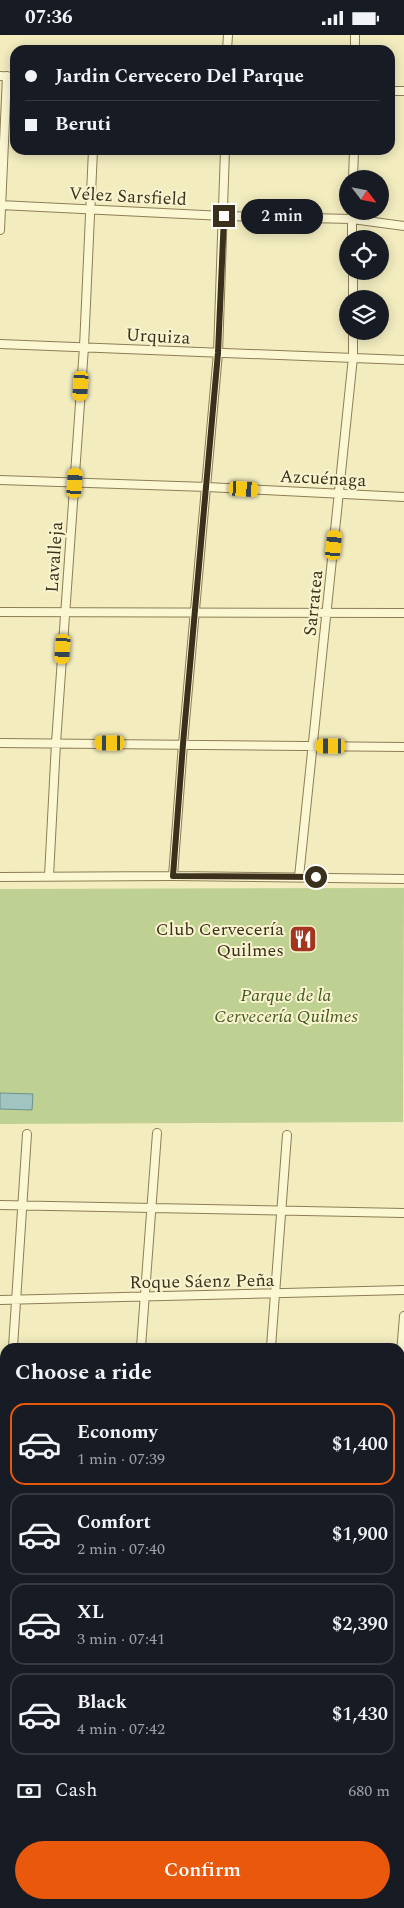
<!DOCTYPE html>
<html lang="en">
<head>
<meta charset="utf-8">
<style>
  body { margin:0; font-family:Spectral,serif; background:#242831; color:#f1f3f6; height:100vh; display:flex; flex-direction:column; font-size:19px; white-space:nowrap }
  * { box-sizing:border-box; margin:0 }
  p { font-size:16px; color:#9ea1a6 }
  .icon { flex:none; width:28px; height:28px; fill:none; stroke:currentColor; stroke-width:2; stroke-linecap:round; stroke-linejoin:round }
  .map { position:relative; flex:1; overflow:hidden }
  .panel { position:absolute; left:0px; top:1308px; width:405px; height:566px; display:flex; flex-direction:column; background:#171b24; border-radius:15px 15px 0 0; box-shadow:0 2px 12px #0003 }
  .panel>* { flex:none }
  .guide { position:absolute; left:10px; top:10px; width:385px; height:110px; border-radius:15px; box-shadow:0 2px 12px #0003; display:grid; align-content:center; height:110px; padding:0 15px; background:#171b24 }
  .needle { width:32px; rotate:122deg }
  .buttons { position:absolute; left:339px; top:135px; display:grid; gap:10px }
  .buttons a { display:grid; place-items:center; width:50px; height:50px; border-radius:50%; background:#171b24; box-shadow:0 2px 12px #0003; font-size:25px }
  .end { position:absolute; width:22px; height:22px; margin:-11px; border:6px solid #3b301b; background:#fff; box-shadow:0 0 0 2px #fff }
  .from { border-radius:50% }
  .bubble { position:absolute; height:35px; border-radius:18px; background:#171b24; box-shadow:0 2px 12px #0003; font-size:16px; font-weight:600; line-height:35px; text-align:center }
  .car { position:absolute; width:15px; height:30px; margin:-15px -8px; border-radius:6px; box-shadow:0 0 4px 1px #0007; background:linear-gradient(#f5c518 24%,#345 0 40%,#f5c518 0 76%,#345 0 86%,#f5c518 0) }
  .guide b { display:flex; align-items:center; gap:18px; height:48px; font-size:19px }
  .guide b+b { border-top:1px solid #363941 }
  .guide i { width:12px; height:12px; background:#f1f3f6 }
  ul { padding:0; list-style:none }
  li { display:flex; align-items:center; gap:15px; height:82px; margin:0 10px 8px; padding:0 5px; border:2px solid #363941; border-radius:15px }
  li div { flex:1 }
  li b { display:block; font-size:19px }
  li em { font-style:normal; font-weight:600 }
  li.selected { border-color:#ea580c }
  li>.icon { width:45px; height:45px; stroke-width:1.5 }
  h2 { padding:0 15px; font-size:22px; line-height:60px }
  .pay { display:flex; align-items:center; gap:12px; height:55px; padding:0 15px; font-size:19px }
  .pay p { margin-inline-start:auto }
  .action { display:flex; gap:10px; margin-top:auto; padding:10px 15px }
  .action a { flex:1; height:58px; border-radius:30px; background:#ea580c; color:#fff; font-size:20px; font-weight:600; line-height:58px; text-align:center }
  .status { display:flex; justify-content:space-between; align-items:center; height:35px; padding:0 25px; background:#171b24; direction:ltr }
  .status svg { height:14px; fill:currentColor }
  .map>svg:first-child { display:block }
  .green { fill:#bfd192 }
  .water { fill:#a2c4c0; stroke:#69928f }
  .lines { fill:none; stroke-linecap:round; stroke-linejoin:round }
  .minor-casing { stroke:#8d7d55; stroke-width:10 }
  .major-casing { stroke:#5a492a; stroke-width:12 }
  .minor { stroke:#fcf7d3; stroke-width:8 }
  .major { stroke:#faec92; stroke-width:10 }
  .rail-casing { stroke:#3b301b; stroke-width:4.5 }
  .rail { stroke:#f9f4cf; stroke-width:2.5; stroke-dasharray:8; stroke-linecap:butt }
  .route { stroke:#3b301b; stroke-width:6 }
  .labels { text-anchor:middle; stroke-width:4; stroke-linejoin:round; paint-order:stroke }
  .street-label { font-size:18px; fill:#3b301b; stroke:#f9f4cf }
  .poi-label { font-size:18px; fill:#3b301b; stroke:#f9f4cf; text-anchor:end }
  .park-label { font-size:18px; font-style:italic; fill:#415920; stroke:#f9f4cf }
</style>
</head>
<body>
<div class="status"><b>07:36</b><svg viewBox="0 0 49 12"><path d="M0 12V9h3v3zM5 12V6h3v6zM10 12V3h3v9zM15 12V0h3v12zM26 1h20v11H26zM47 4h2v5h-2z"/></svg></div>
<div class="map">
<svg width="404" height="1873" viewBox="0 0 404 1873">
  <rect width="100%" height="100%" fill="#f2ecbf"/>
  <path class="green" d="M 404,853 L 403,1087 L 0,1089 L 0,854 Z"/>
  <path class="water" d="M 0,1058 L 33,1059 L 32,1075 L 0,1074 Z"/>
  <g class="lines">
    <g class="minor-casing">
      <path id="minor" d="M 227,15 L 228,0
        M 355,15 L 355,0
        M 0,41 L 15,42
        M 390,56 L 404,56
        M 353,144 L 354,115
        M 0,170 L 224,181 L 352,184 L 404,191
        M 0,195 L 7,41
        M 352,204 L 352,176
        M 353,236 L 353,264
        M 0,309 L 404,325
        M 0,445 L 207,452 L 404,462
        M 0,577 L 404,578
        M 0,708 L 404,712
        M 49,841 L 56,708 L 84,312 L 93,115
        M 173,841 L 183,709 L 218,318 L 225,115
        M 0,842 L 173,841 L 404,844
        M 299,842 L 353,322 L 353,296
        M 0,1170 L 404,1178
        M 0,1265 L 404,1255
        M 13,1312 L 27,1099
        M 141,1312 L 157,1098
        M 271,1312 L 287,1100
        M 400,1331 L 404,1281
        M 0,1475 L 5,1408
        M 0,1516 L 5,1516
        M 0,1652 L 5,1653
        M 0,1743 L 5,1743
        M 67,1869 L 68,1873
        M 0,1872 L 52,1869
        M 217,1873 L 217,1869
        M 285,1873 L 285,1869
        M 365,1873 L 365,1869"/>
    </g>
    <g class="major-casing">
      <path id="major" d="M 400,1368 L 404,1368
        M 0,1378 L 5,1378
        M 400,1827 L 404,1826
        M 0,1836 L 5,1835"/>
    </g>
    <use href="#minor" class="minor"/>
    <use href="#major" class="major"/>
    <g class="rail-casing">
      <path id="rail" d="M 400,1807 L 404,1806
        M 0,1854 L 5,1854"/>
    </g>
    <use href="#rail" class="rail"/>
  </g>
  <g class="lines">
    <path class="route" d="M 224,181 L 218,318 L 183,709 L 173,841 L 316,842"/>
  </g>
  <defs>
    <g id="restaurant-square" transform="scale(1.4375)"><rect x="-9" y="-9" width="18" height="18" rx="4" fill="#a2351f" stroke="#f9f4cf"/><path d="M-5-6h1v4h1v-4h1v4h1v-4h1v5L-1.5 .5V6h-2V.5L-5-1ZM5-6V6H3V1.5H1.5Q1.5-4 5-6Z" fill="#fff"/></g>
  </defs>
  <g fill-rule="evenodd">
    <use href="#restaurant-square" x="303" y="904"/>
  </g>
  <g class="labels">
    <g class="street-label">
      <text transform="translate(128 161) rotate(3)" y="6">Vélez Sarsfield</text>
      <text transform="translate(158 301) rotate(3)" y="6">Urquiza</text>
      <text transform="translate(323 443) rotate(3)" y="6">Azcuénaga</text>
      <text transform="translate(54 522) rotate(-86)" y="6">Lavalleja</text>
      <text transform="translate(313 568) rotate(-84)" y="6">Sarratea</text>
      <text transform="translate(202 1246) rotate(-1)" y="6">Roque Sáenz Peña</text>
    </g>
    <g class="poi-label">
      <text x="284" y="900">Club Cervecería<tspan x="284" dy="21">Quilmes</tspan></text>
    </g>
    <g class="park-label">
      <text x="286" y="966">Parque de la<tspan x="286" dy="21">Cervecería Quilmes</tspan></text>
    </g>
  </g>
</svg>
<div class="buttons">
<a><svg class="needle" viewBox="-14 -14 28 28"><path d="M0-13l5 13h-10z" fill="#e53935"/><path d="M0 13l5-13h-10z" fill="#9ea1a6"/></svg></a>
<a><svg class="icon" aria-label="locate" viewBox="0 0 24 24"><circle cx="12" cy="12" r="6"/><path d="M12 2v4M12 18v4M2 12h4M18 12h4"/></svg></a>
<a><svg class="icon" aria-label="layers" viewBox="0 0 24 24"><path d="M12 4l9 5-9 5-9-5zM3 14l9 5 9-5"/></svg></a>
</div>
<i class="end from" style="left:316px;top:842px"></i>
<i class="end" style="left:224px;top:181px"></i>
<div class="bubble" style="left:241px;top:164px;width:82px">2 min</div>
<i class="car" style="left:81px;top:351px;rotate:184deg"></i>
<i class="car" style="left:75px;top:448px;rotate:4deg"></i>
<i class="car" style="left:244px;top:454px;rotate:93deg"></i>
<i class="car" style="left:334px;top:510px;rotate:6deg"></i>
<i class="car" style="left:63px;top:614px;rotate:184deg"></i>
<i class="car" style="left:110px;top:708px;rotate:270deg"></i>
<i class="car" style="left:331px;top:711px;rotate:270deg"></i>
<div class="guide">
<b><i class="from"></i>Jardin Cervecero Del Parque</b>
<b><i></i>Beruti</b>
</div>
<section class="panel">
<h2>Choose a ride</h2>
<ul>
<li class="selected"><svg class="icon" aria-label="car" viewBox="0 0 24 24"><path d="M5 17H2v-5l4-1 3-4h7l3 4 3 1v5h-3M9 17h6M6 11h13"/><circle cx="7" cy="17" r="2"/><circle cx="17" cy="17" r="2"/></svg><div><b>Economy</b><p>1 min · 07:39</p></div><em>$1,400</em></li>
<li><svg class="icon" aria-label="car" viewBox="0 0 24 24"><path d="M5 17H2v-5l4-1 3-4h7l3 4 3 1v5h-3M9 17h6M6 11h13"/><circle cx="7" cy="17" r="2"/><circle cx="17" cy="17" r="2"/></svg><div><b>Comfort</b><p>2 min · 07:40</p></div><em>$1,900</em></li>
<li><svg class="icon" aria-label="car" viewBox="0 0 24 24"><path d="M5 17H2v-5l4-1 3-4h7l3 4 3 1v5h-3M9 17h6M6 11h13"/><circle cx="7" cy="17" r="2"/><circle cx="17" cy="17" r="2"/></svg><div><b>XL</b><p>3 min · 07:41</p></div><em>$2,390</em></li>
<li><svg class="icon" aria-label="car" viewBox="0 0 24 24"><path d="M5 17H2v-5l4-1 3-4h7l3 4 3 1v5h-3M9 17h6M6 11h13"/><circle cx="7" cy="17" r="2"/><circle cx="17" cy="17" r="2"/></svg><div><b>Black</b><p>4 min · 07:42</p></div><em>$1,430</em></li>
</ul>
<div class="pay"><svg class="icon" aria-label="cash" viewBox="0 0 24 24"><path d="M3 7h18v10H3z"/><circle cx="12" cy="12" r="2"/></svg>Cash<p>680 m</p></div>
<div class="action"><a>Confirm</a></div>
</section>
</div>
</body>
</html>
